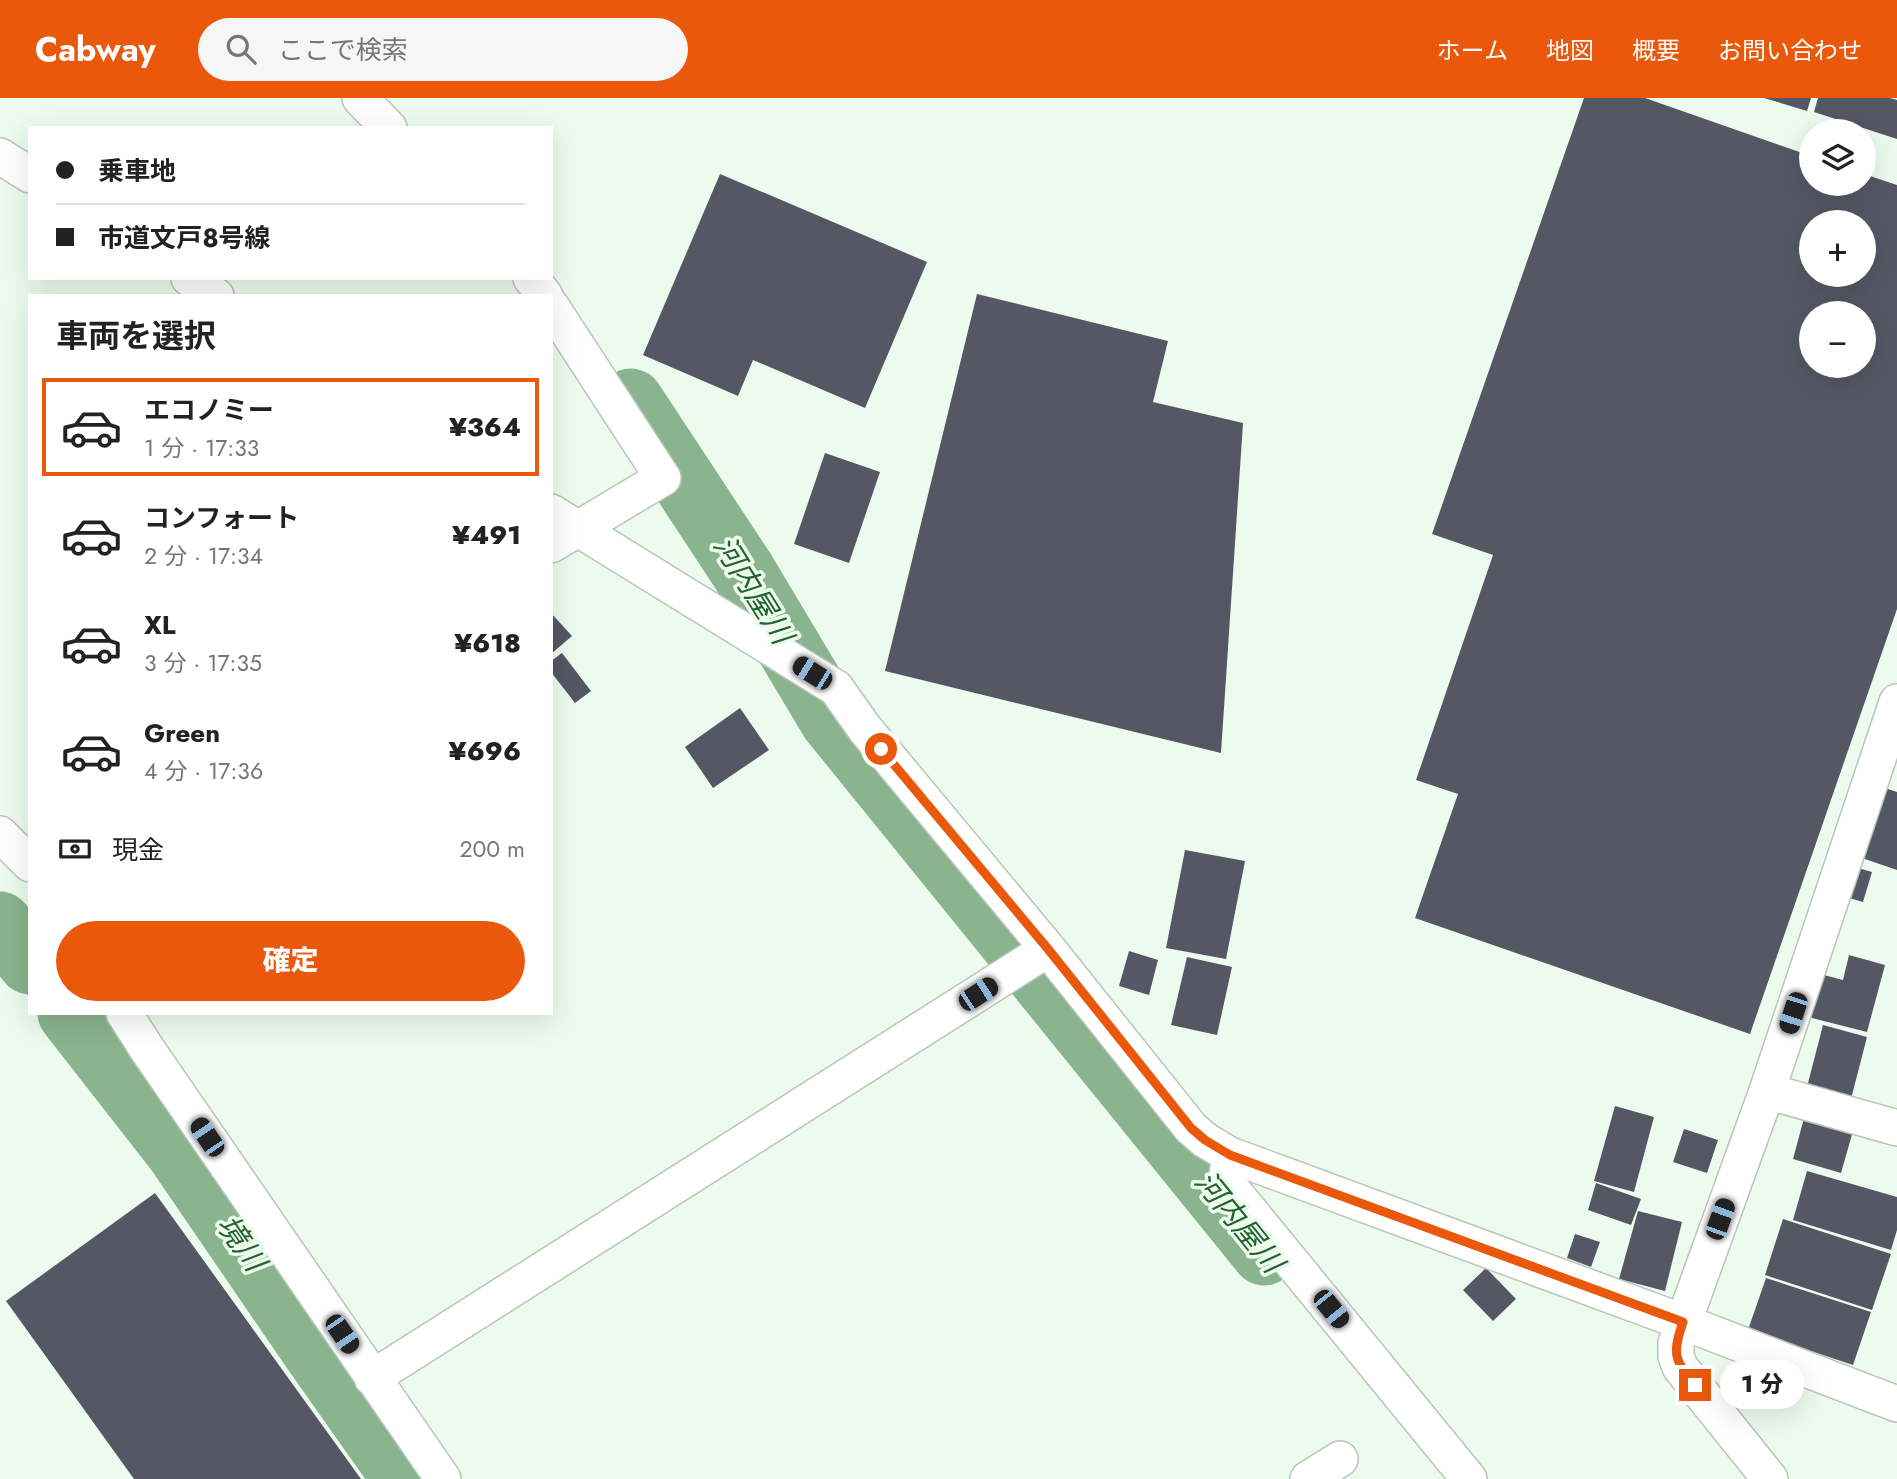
<!DOCTYPE html>
<html lang="ja">
<head>
<meta charset="utf-8">
<style>
  body { margin:0; font-family:Jost,"Noto Sans JP",sans-serif; background:#f6f6f6; color:#222; height:100vh; display:flex; flex-direction:column; font-size:26px; white-space:nowrap }
  * { box-sizing:border-box; margin:0 }
  p { font-size:23px; color:#767676 }
  .icon { flex:none; width:38px; height:38px; fill:none; stroke:currentColor; stroke-width:2; stroke-linecap:round; stroke-linejoin:round }
  .map { position:relative; flex:1; overflow:hidden }
  .sheet { position:absolute; left:28px; top:196px; width:525px; height:721px; display:flex; flex-direction:column; background:#fff; border-radius:0px; box-shadow:0 7px 28px #0002 }
  .sheet>* { flex:none }
  .banner { position:absolute; left:28px; top:28px; width:525px; height:154px; border-radius:0px; box-shadow:0 7px 28px #0002; display:grid; align-content:center; height:154px; padding:0 28px; background:#fff }
  .controls { position:absolute; left:1799px; top:21px; display:grid; gap:14px }
  .controls a { display:grid; place-items:center; width:77px; height:77px; border-radius:50%; background:#fff; box-shadow:0 7px 28px #0002; font-size:35px }
  .end { position:absolute; width:32px; height:32px; margin:-16px; border:9px solid #ea580c; background:#fff; box-shadow:0 0 0 4px #fff }
  .from { border-radius:50% }
  .bubble { position:absolute; height:49px; border-radius:24px; background:#fff; box-shadow:0 7px 28px #0002; font-size:23px; font-weight:800; line-height:49px; text-align:center }
  .car { position:absolute; width:21px; height:42px; margin:-21px -10px; border-radius:9px; box-shadow:0 0 5px 2px #0007; background:linear-gradient(#222 24%,#8ab4d8 0 40%,#222 0 76%,#8ab4d8 0 86%,#222 0) }
  .banner b { display:flex; align-items:center; gap:24px; height:66px; font-size:26px }
  .banner b+b { border-top:2px solid #e0e0e0 }
  .banner i { width:18px; height:18px; background:#222 }
  ul { padding:0; list-style:none }
  li { display:flex; align-items:center; gap:21px; height:98px; margin:0 14px 10px; padding:0 14px; border:4px solid transparent; border-radius:0px }
  li div { flex:1 }
  li b { display:block; font-size:26px }
  li em { font-style:normal; font-weight:800 }
  li.selected { border-color:#ea580c }
  li>.icon { width:63px; height:63px; stroke-width:1.5 }
  h2 { padding:0 28px; font-size:32px; line-height:84px }
  .pay { display:flex; align-items:center; gap:18px; height:77px; padding:0 28px; font-size:26px }
  .pay p { margin-inline-start:auto }
  .action { display:flex; gap:14px; margin-top:auto; padding:14px 28px }
  .action a { flex:1; height:80px; border-radius:42px; background:#ea580c; color:#fff; font-size:28px; font-weight:800; line-height:80px; text-align:center }
  header { display:flex; align-items:center; gap:42px; box-sizing:border-box; height:98px; padding:0 35px; background:#ea580c; color:#fff }
  header strong { font-size:33px }
  nav { display:flex; gap:38px; margin-inline-start:auto; font-size:24px }
  .search { width:490px; height:63px; background:#f6f6f6; display:flex; align-items:center; gap:18px; box-sizing:border-box; padding:0 24px; border-radius:38px; color:#767676; font-size:26px }
  .map>svg:first-child { display:block }
  .lines { fill:none; stroke-linecap:round; stroke-linejoin:round }
  .river { stroke:#89b48d; stroke-width:65 }
  .building { fill:#555764; fill-rule:evenodd }
  .minor-casing { stroke:#b8c5b9; stroke-width:38 }
  .minor { stroke:#fff; stroke-width:35 }
  .route { stroke:#ea580c; stroke-width:9 }
  .labels { text-anchor:middle; stroke-width:7; stroke-linejoin:round; paint-order:stroke }
  .water-label { font-size:30px; font-style:italic; fill:#246230; stroke:#edfbee }
</style>
</head>
<body>
<header>
<strong>Cabway</strong>
<div class="search"><svg class="icon" aria-label="search" viewBox="0 0 24 24"><circle cx="10" cy="10" r="6"/><path d="M15 15l6 6"/></svg>ここで検索</div>
<nav><a>ホーム</a><a>地図</a><a>概要</a><a>お問い合わせ</a></nav>
</header>
<div class="map">
<svg width="1897" height="1381" viewBox="0 0 1897 1381">
  <rect width="100%" height="100%" fill="#edfbee"/>
  <g class="lines">
    <path class="river" d="M 631,303 L 743,473 L 832,622 L 1264,1155
      M 0,826 L 30,864
      M 70,915 L 177,1052 L 316,1255 L 405,1381"/>
  </g>
  <path class="building" d="M 1584,0 L 1645,0 L 1811,58 L 1811,86 L 1864,86 L 1864,76 L 1897,87 L 1897,511 L 1750,936 L 1415,820 L 1458,696 L 1416,682 L 1493,457 L 1432,436 ZM 1811,124 L 1864,124 L 1864,177 L 1811,177 ZM 1811,215 L 1864,215 L 1864,268 L 1811,268 Z
    M 1764,0 L 1811,0 L 1807,13 Z
    M 1818,0 L 1890,0 L 1897,2 L 1897,41 L 1814,14 Z
    M 720,76 L 927,164 L 865,310 L 753,262 L 738,298 L 643,257 Z
    M 977,196 L 1168,243 L 1153,304 L 1243,325 L 1221,655 L 885,573 Z
    M 825,355 L 880,374 L 849,465 L 794,446 Z
    M 551,515 L 572,538 L 551,556 Z
    M 562,555 L 591,593 L 575,605 L 551,574 L 551,563 Z
    M 740,610 L 769,652 L 713,690 L 685,649 Z
    M 1882,689 L 1897,694 L 1897,772 L 1859,759 Z
    M 1185,752 L 1245,763 L 1226,861 L 1166,850 Z
    M 1848,767 L 1872,774 L 1863,804 L 1839,797 Z
    M 1129,853 L 1158,862 L 1149,897 L 1119,888 Z
    M 1849,857 L 1885,867 L 1867,934 L 1808,919 L 1820,876 L 1843,882 Z
    M 1187,859 L 1232,869 L 1217,937 L 1171,927 Z
    M 1823,927 L 1867,939 L 1851,1001 L 1807,989 Z
    M 1615,1008 L 1654,1019 L 1634,1094 L 1594,1083 Z
    M 1804,1020 L 1853,1033 L 1841,1075 L 1793,1061 Z
    M 1684,1031 L 1718,1042 L 1707,1075 L 1673,1064 Z
    M 1807,1073 L 1897,1099 L 1897,1132 L 1891,1152 L 1793,1122 Z
    M 1596,1085 L 1641,1101 L 1631,1127 L 1588,1112 Z
    M 155,1095 L 361,1381 L 134,1381 L 6,1203 Z
    M 1638,1113 L 1682,1124 L 1665,1193 L 1619,1181 Z
    M 1783,1121 L 1891,1156 L 1872,1212 L 1765,1177 Z
    M 1575,1136 L 1600,1144 L 1591,1169 L 1567,1160 Z
    M 1486,1170 L 1516,1201 L 1493,1223 L 1463,1192 Z
    M 1766,1180 L 1871,1214 L 1853,1267 L 1748,1232 Z"/>
  <g class="lines">
    <g class="minor-casing">
      <path id="minor" d="M 360,0 L 389,30
        M 0,58 L 30,77
        M 189,180 L 216,198
        M 531,180 L 545,198
        M 551,208 L 663,380 L 551,447
        M 551,414 L 836,590 L 865,631 L 1048,851 L 1191,1030 L 1205,1042 L 1230,1057 L 1683,1224 L 1897,1306
        M 0,736 L 30,766
        M 124,915 L 147,951 L 443,1381
        M 1767,993 L 1897,1030
        M 1230,1057 L 1226,1084 L 1469,1381
        M 372,1280 L 1048,851
        M 1308,1381 L 1340,1361
        M 1770,1381 L 1680,1269 L 1676,1258 L 1676,1245 L 1767,993 L 1897,604"/>
    </g>
    <use href="#minor" class="minor"/>
  </g>
  <g class="lines">
    <path class="route" d="M 881,651 L 1048,851 L 1191,1030 L 1205,1042 L 1230,1057 L 1683,1224 C 1672,1256 1674,1262 1695,1287"/>
  </g>
  <g class="labels">
    <g class="water-label">
      <text transform="translate(753 492) rotate(58)" y="10">河内屋川</text>
      <text transform="translate(1239 1124) rotate(51)" y="10">河内屋川</text>
      <text transform="translate(241 1145) rotate(55)" y="10">境川</text>
    </g>
  </g>
</svg>
<div class="controls">
<a><svg class="icon" aria-label="layers" viewBox="0 0 24 24"><path d="M12 4l9 5-9 5-9-5zM3 14l9 5 9-5"/></svg></a>
<a>+</a>
<a>−</a>
</div>
<i class="end from" style="left:881px;top:651px"></i>
<i class="end" style="left:1695px;top:1287px"></i>
<div class="bubble" style="left:1720px;top:1262px;width:84px">1 分</div>
<i class="car" style="left:812px;top:575px;rotate:302deg"></i>
<i class="car" style="left:978px;top:896px;rotate:57deg"></i>
<i class="car" style="left:1793px;top:915px;rotate:198deg"></i>
<i class="car" style="left:207px;top:1039px;rotate:326deg"></i>
<i class="car" style="left:1720px;top:1121px;rotate:20deg"></i>
<i class="car" style="left:1331px;top:1211px;rotate:141deg"></i>
<i class="car" style="left:342px;top:1236px;rotate:146deg"></i>
<div class="banner">
<b><i class="from"></i>乗車地</b>
<b><i></i>市道文戸８号線</b>
</div>
<section class="sheet">
<h2>車両を選択</h2>
<ul>
<li class="selected"><svg class="icon" aria-label="car" viewBox="0 0 24 24"><path d="M5 17H2v-5l4-1 3-4h7l3 4 3 1v5h-3M9 17h6M6 11h13"/><circle cx="7" cy="17" r="2"/><circle cx="17" cy="17" r="2"/></svg><div><b>エコノミー</b><p>1 分 · 17:33</p></div><em>¥364</em></li>
<li><svg class="icon" aria-label="car" viewBox="0 0 24 24"><path d="M5 17H2v-5l4-1 3-4h7l3 4 3 1v5h-3M9 17h6M6 11h13"/><circle cx="7" cy="17" r="2"/><circle cx="17" cy="17" r="2"/></svg><div><b>コンフォート</b><p>2 分 · 17:34</p></div><em>¥491</em></li>
<li><svg class="icon" aria-label="car" viewBox="0 0 24 24"><path d="M5 17H2v-5l4-1 3-4h7l3 4 3 1v5h-3M9 17h6M6 11h13"/><circle cx="7" cy="17" r="2"/><circle cx="17" cy="17" r="2"/></svg><div><b>XL</b><p>3 分 · 17:35</p></div><em>¥618</em></li>
<li><svg class="icon" aria-label="car" viewBox="0 0 24 24"><path d="M5 17H2v-5l4-1 3-4h7l3 4 3 1v5h-3M9 17h6M6 11h13"/><circle cx="7" cy="17" r="2"/><circle cx="17" cy="17" r="2"/></svg><div><b>Green</b><p>4 分 · 17:36</p></div><em>¥696</em></li>
</ul>
<div class="pay"><svg class="icon" aria-label="cash" viewBox="0 0 24 24"><path d="M3 7h18v10H3z"/><circle cx="12" cy="12" r="2"/></svg>現金<p>200 m</p></div>
<div class="action"><a>確定</a></div>
</section>
</div>
</body>
</html>
